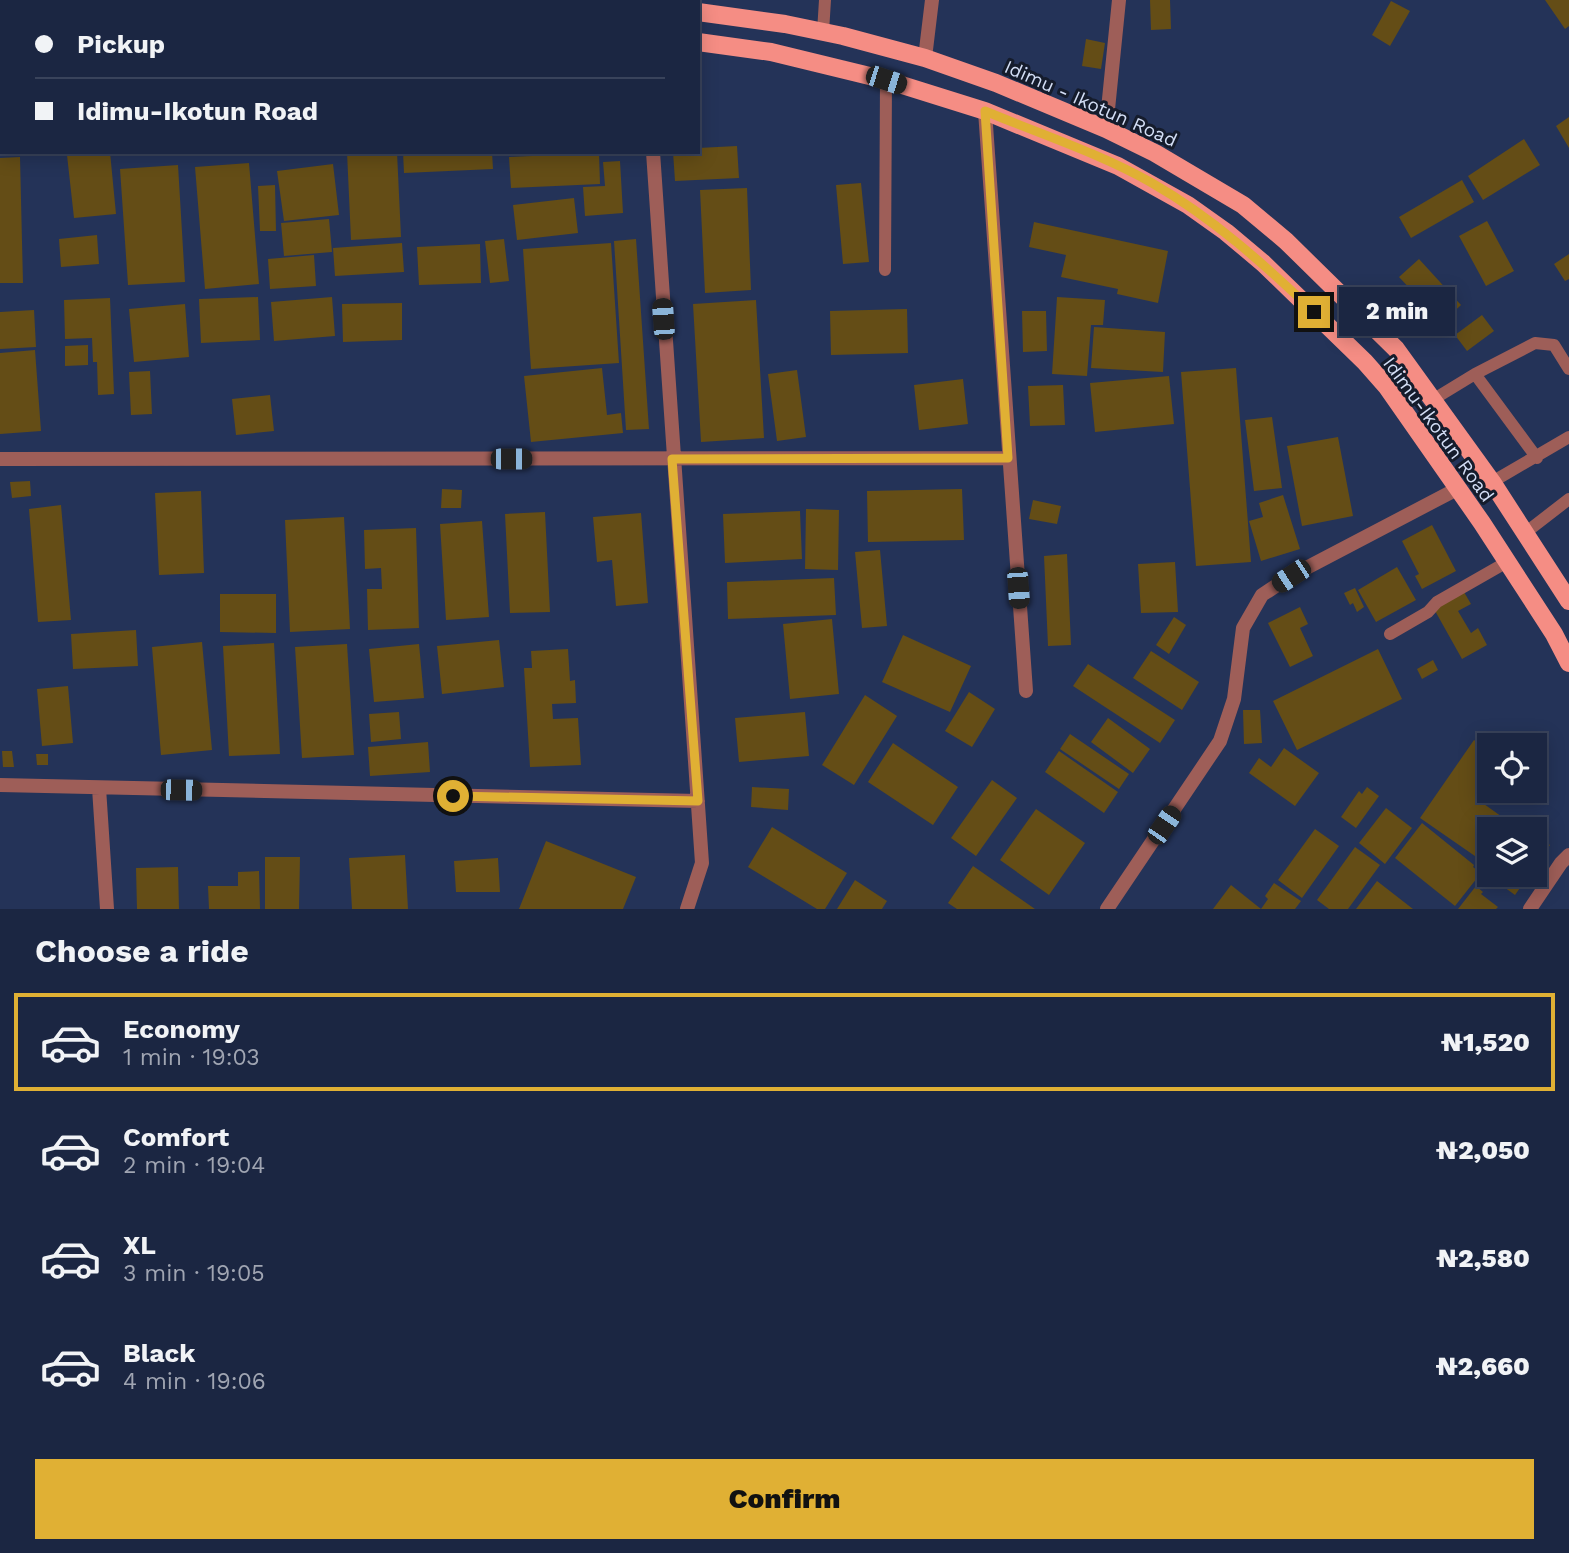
<!DOCTYPE html>
<html lang="en">
<head>
<meta charset="utf-8">
<style>
  body { margin:0; font-family:"Work Sans",sans-serif; background:#242e49; color:#f1f3f6; height:100vh; display:flex; flex-direction:column; font-size:26px; white-space:nowrap }
  * { box-sizing:border-box; margin:0 }
  p { font-size:23px; color:#a0a5b2 }
  .icon { flex:none; width:38px; height:38px; fill:none; stroke:currentColor; stroke-width:2; stroke-linecap:round; stroke-linejoin:round }
  .map { position:relative; height:909px; overflow:hidden }
  .details { display:flex; flex-direction:column; background:#1b2642; flex:1 }
  .details>* { flex:none }
  .guide { position:absolute; left:0px; top:0px; width:700px; height:154px; box-shadow:0 4px 18px #0003,0 0 0 2px #39435b; display:grid; align-content:center; height:154px; padding:0 35px; background:#1b2642 }
  .buttons { position:absolute; left:1477px; top:733px; display:grid; gap:14px }
  .buttons a { display:grid; place-items:center; width:70px; height:70px; border-radius:0px; background:#1b2642; box-shadow:0 4px 18px #0003,0 0 0 2px #39435b; font-size:35px }
  .end { position:absolute; width:32px; height:32px; margin:-16px; border:9px solid #e0b034; background:#111; box-shadow:0 0 0 4px #111 }
  .from { border-radius:50% }
  .bubble { position:absolute; height:49px; border-radius:0px; background:#1b2642; box-shadow:0 4px 18px #0003,0 0 0 2px #39435b; font-size:23px; font-weight:800; line-height:49px; text-align:center }
  .car { position:absolute; width:21px; height:42px; margin:-21px -10px; border-radius:9px; box-shadow:0 0 5px 2px #0007; background:linear-gradient(#222 24%,#8ab4d8 0 40%,#222 0 76%,#8ab4d8 0 86%,#222 0) }
  .guide b { display:flex; align-items:center; gap:24px; height:66px; font-size:26px }
  .guide b+b { border-top:2px solid #39435b }
  .guide i { width:18px; height:18px; background:#f1f3f6 }
  ul { padding:0; list-style:none }
  li { display:flex; align-items:center; gap:21px; height:98px; margin:0 14px 10px; padding:0 21px; border:4px solid transparent; border-radius:0px }
  li div { flex:1 }
  li b { display:block; font-size:26px }
  li em { font-style:normal; font-weight:800 }
  li.selected { border-color:#e0b034 }
  li>.icon { width:63px; height:63px; stroke-width:1.5 }
  h2 { padding:0 35px; font-size:32px; line-height:84px }
  .cta { display:flex; gap:14px; margin-top:auto; padding:14px 35px }
  .cta a { flex:1; height:80px; border-radius:0px; background:#e0b034; color:#111; font-size:28px; font-weight:800; line-height:80px; text-align:center }
  .map>svg:first-child { display:block }
  .building { fill:#644d16 }
  .lines { fill:none; stroke-linecap:round; stroke-linejoin:round }
  .lane { stroke:#9e5e58; stroke-width:12 }
  .street { stroke:#9e5e58; stroke-width:14 }
  .primary { stroke:#f58d84; stroke-width:18 }
  .route { stroke:#e0b034; stroke-width:9 }
  .labels { text-anchor:middle; stroke-width:6; stroke-linejoin:round; paint-order:stroke }
  .street-label { font-size:19px; fill:#d3def5; stroke:#151c2c }
</style>
</head>
<body>
<div class="map">
<svg width="1569" height="909" viewBox="0 0 1569 909">
  <rect width="100%" height="100%" fill="#243358"/>
  <path class="building" d="M 1150,0 L 1170,0 L 1171,29 L 1151,30 Z
    M 1545,0 L 1569,0 L 1569,26 L 1565,29 Z
    M 1391,1 L 1410,11 L 1390,46 L 1372,35 Z
    M 1086,39 L 1105,43 L 1101,69 L 1082,66 Z
    M 1569,117 L 1569,148 L 1556,126 Z
    M 1524,139 L 1540,165 L 1483,200 L 1468,176 Z
    M 737,146 L 739,178 L 675,181 L 673,152 L 698,152 L 698,148 Z
    M 110,152 L 116,214 L 74,218 L 67,155 Z
    M 347,152 L 397,152 L 401,237 L 351,240 Z
    M 403,152 L 492,152 L 493,169 L 404,173 Z
    M 599,153 L 600,184 L 511,188 L 509,157 Z
    M 20,157 L 23,283 L 0,283 L 0,158 Z
    M 620,161 L 623,213 L 585,216 L 583,187 L 605,186 L 603,162 Z
    M 249,163 L 259,284 L 205,289 L 195,167 Z
    M 333,164 L 339,215 L 284,221 L 277,171 Z
    M 178,165 L 185,282 L 128,285 L 120,169 Z
    M 1462,180 L 1474,202 L 1411,238 L 1399,217 Z
    M 861,183 L 869,262 L 843,264 L 836,185 Z
    M 275,185 L 276,231 L 260,231 L 258,186 Z
    M 747,188 L 751,290 L 705,293 L 700,190 Z
    M 574,198 L 578,233 L 517,240 L 513,205 Z
    M 329,219 L 332,252 L 284,256 L 281,223 Z
    M 1487,221 L 1514,271 L 1486,286 L 1459,236 Z
    M 1034,222 L 1168,251 L 1158,303 L 1117,294 L 1118,289 L 1061,277 L 1066,255 L 1029,247 Z
    M 97,235 L 99,264 L 61,267 L 59,239 Z
    M 504,239 L 509,281 L 490,283 L 485,241 Z
    M 636,239 L 649,429 L 626,430 L 614,241 Z
    M 402,243 L 404,272 L 335,276 L 333,248 Z
    M 611,243 L 619,363 L 531,369 L 523,249 Z
    M 480,244 L 481,283 L 419,285 L 417,247 Z
    M 1569,254 L 1569,279 L 1565,281 L 1554,264 Z
    M 314,255 L 316,286 L 270,289 L 268,259 Z
    M 1419,259 L 1461,305 L 1442,323 L 1399,277 Z
    M 258,297 L 260,340 L 201,343 L 199,299 Z
    M 332,297 L 335,336 L 274,341 L 271,302 Z
    M 1057,297 L 1105,300 L 1103,325 L 1091,325 L 1087,376 L 1052,374 Z
    M 110,298 L 114,394 L 98,395 L 97,362 L 93,362 L 92,338 L 65,339 L 64,300 Z
    M 756,300 L 764,438 L 701,442 L 693,304 Z
    M 402,303 L 402,340 L 343,342 L 342,304 Z
    M 185,304 L 189,357 L 134,362 L 129,309 Z
    M 907,309 L 908,353 L 831,355 L 830,311 Z
    M 34,310 L 36,347 L 0,349 L 0,312 Z
    M 1022,311 L 1046,311 L 1047,351 L 1023,352 Z
    M 1482,315 L 1494,331 L 1467,351 L 1455,335 Z
    M 1094,327 L 1165,332 L 1163,372 L 1091,368 Z
    M 88,345 L 88,365 L 65,366 L 65,346 Z
    M 35,350 L 41,431 L 0,434 L 0,353 Z
    M 602,368 L 607,415 L 621,413 L 623,433 L 531,442 L 524,376 Z
    M 1236,368 L 1251,562 L 1196,566 L 1181,372 Z
    M 797,370 L 806,437 L 777,441 L 768,374 Z
    M 150,371 L 152,414 L 131,415 L 129,372 Z
    M 1169,376 L 1174,424 L 1095,432 L 1090,383 Z
    M 963,379 L 968,424 L 919,430 L 914,385 Z
    M 1063,385 L 1065,425 L 1030,426 L 1028,386 Z
    M 270,395 L 274,431 L 236,435 L 232,399 Z
    M 1272,417 L 1282,488 L 1254,491 L 1245,420 Z
    M 1338,437 L 1353,516 L 1302,526 L 1287,446 Z
    M 30,481 L 31,496 L 12,498 L 10,482 Z
    M 442,489 L 462,490 L 461,508 L 441,508 Z
    M 962,489 L 964,540 L 868,542 L 867,491 Z
    M 201,491 L 204,573 L 159,575 L 155,493 Z
    M 1283,495 L 1300,549 L 1261,561 L 1249,521 L 1263,517 L 1259,503 Z
    M 1033,500 L 1061,506 L 1057,524 L 1029,519 Z
    M 61,505 L 71,620 L 38,622 L 29,509 Z
    M 806,509 L 839,510 L 838,570 L 805,569 Z
    M 800,511 L 802,559 L 725,563 L 723,514 Z
    M 545,512 L 550,612 L 510,613 L 505,514 Z
    M 641,513 L 648,603 L 616,606 L 612,560 L 597,562 L 593,517 Z
    M 344,517 L 350,629 L 290,632 L 285,520 Z
    M 482,521 L 489,617 L 446,620 L 440,524 Z
    M 1432,525 L 1456,571 L 1422,589 L 1415,576 L 1419,574 L 1402,541 Z
    M 416,528 L 419,628 L 368,630 L 367,589 L 382,589 L 381,568 L 365,569 L 364,530 Z
    M 880,550 L 887,626 L 862,628 L 855,552 Z
    M 1067,554 L 1071,645 L 1048,646 L 1044,556 Z
    M 1175,562 L 1178,612 L 1141,613 L 1138,564 Z
    M 1397,567 L 1416,600 L 1376,622 L 1358,590 Z
    M 834,578 L 836,615 L 728,619 L 727,582 Z
    M 1355,588 L 1364,607 L 1357,612 L 1353,603 L 1350,605 L 1344,593 Z
    M 1464,592 L 1471,604 L 1458,611 L 1471,633 L 1478,628 L 1487,645 L 1462,659 L 1434,609 Z
    M 220,594 L 276,594 L 276,633 L 220,632 Z
    M 1300,607 L 1308,624 L 1300,628 L 1313,656 L 1290,667 L 1268,623 Z
    M 1174,617 L 1186,625 L 1169,654 L 1156,645 Z
    M 832,619 L 839,694 L 790,699 L 783,624 Z
    M 136,630 L 138,666 L 73,669 L 71,634 Z
    M 903,635 L 971,666 L 950,712 L 882,682 Z
    M 499,640 L 504,687 L 442,694 L 437,646 Z
    M 202,642 L 212,750 L 161,755 L 152,647 Z
    M 274,643 L 280,754 L 229,756 L 223,646 Z
    M 347,644 L 354,755 L 302,758 L 295,647 Z
    M 419,644 L 424,698 L 374,702 L 369,649 Z
    M 568,649 L 570,681 L 575,680 L 576,703 L 552,704 L 553,719 L 578,718 L 581,765 L 530,767 L 524,668 L 532,668 L 531,651 Z
    M 1378,649 L 1402,699 L 1297,750 L 1273,701 Z
    M 1151,651 L 1199,682 L 1182,710 L 1133,678 Z
    M 1433,660 L 1438,670 L 1422,679 L 1417,669 Z
    M 1088,664 L 1175,720 L 1160,743 L 1073,686 Z
    M 68,686 L 73,743 L 42,746 L 37,689 Z
    M 969,692 L 995,709 L 972,747 L 945,731 Z
    M 865,695 L 897,716 L 854,785 L 822,765 Z
    M 1243,710 L 1260,710 L 1262,743 L 1244,744 Z
    M 399,712 L 401,739 L 371,742 L 369,714 Z
    M 805,712 L 809,756 L 739,762 L 735,718 Z
    M 1108,718 L 1150,749 L 1133,773 L 1091,742 Z
    M 1070,734 L 1129,774 L 1119,789 L 1060,749 Z
    M 1474,740 L 1489,750 L 1489,791 L 1493,791 L 1484,804 L 1512,824 L 1508,830 L 1489,830 L 1489,857 L 1485,863 L 1420,818 Z
    M 428,742 L 430,772 L 370,776 L 368,747 Z
    M 893,743 L 958,787 L 933,825 L 868,782 Z
    M 1284,748 L 1319,773 L 1295,806 L 1249,773 L 1259,758 L 1271,767 Z
    M 2,751 L 12,751 L 14,767 L 3,767 Z
    M 1059,751 L 1118,792 L 1104,813 L 1045,772 Z
    M 36,754 L 48,754 L 48,765 L 37,765 Z
    M 992,780 L 1017,798 L 976,856 L 951,838 Z
    M 752,787 L 789,789 L 788,810 L 751,807 Z
    M 1367,787 L 1379,796 L 1356,828 L 1341,817 L 1359,791 L 1362,794 Z
    M 1386,808 L 1412,828 L 1385,864 L 1359,843 Z
    M 1036,809 L 1085,843 L 1049,895 L 1000,860 Z
    M 1422,823 L 1474,865 L 1473,867 L 1481,873 L 1455,906 L 1395,858 Z
    M 772,827 L 847,873 L 825,909 L 817,909 L 748,867 Z
    M 1315,829 L 1339,846 L 1302,898 L 1278,880 Z
    M 1535,834 L 1550,845 L 1535,866 Z
    M 546,841 L 636,877 L 623,909 L 519,909 Z
    M 1355,847 L 1380,865 L 1348,909 L 1329,909 L 1317,900 Z
    M 405,855 L 408,909 L 352,909 L 349,858 Z
    M 265,857 L 300,857 L 299,909 L 265,909 Z
    M 498,858 L 500,892 L 456,892 L 454,861 Z
    M 973,866 L 1035,909 L 957,909 L 948,903 Z
    M 178,867 L 179,909 L 137,909 L 136,868 Z
    M 259,871 L 260,909 L 209,909 L 208,886 L 238,886 L 238,872 Z
    M 1495,875 L 1529,875 L 1515,895 L 1493,879 Z
    M 855,880 L 887,901 L 882,909 L 837,909 Z
    M 1377,881 L 1413,909 L 1356,909 Z
    M 1274,883 L 1301,901 L 1295,909 L 1213,909 L 1231,885 L 1261,909 L 1268,899 L 1265,896 Z
    M 1476,886 L 1483,892 L 1481,894 L 1498,907 L 1496,909 L 1458,909 Z"/>
  <g class="lines">
    <path class="lane" d="M 19,0 L 19,2
      M 81,0 L 81,2
      M 531,2 L 531,0
      M 823,32 L 825,0
      M 885,270 L 886,80
      M 1475,374 L 1537,458
      M 1434,399 L 1475,374 L 1535,343 L 1554,345 L 1569,369
      M 1492,482 L 1569,437
      M 1525,533 L 1569,499
      M 1390,634 L 1428,612 L 1437,602 L 1507,562"/>
    <path class="street" d="M 322,2 L 322,0
      M 925,58 L 932,0
      M 985,111 L 1026,691
      M 1106,129 L 1119,0
      M 653,152 L 702,863 L 687,909
      M 0,459 L 1008,458
      M 0,785 L 698,801
      M 99,788 L 107,909
      M 1107,909 L 1220,741 L 1234,699 L 1243,628 L 1262,595 L 1291,576 L 1457,489
      M 1530,909 L 1561,863 L 1569,855"/>
    <path class="primary" d="M 0,4 L 2,4
      M 698,12 L 785,24 L 843,36 L 925,58 L 996,83 L 1106,129 L 1155,153 L 1243,205 L 1286,241 L 1396,349 L 1492,482 L 1569,601
      M 0,35 L 2,35
      M 698,42 L 771,52 L 886,80 L 985,111 L 1118,166 L 1188,205 L 1226,232 L 1263,263 L 1365,362 L 1387,387 L 1482,523 L 1554,634 L 1569,663"/>
  </g>
  <g class="lines">
    <path class="route" d="M 453,796 L 698,801 L 672,459 L 1008,458 L 985,111 C 1040,134 1099,153 1152,183 C 1213,218 1264,264 1314,312"/>
  </g>
  <g class="labels">
    <g class="street-label">
      <text transform="translate(1091 103) rotate(24)" y="7">Idimu - Ikotun Road</text>
      <text transform="translate(1439 429) rotate(54)" y="7">Idimu-Ikotun Road</text>
    </g>
  </g>
</svg>
<div class="buttons">
<a><svg class="icon" aria-label="locate" viewBox="0 0 24 24"><circle cx="12" cy="12" r="6"/><path d="M12 2v4M12 18v4M2 12h4M18 12h4"/></svg></a>
<a><svg class="icon" aria-label="layers" viewBox="0 0 24 24"><path d="M12 4l9 5-9 5-9-5zM3 14l9 5 9-5"/></svg></a>
</div>
<i class="end from" style="left:453px;top:796px"></i>
<i class="end" style="left:1314px;top:312px"></i>
<div class="bubble" style="left:1339px;top:287px;width:116px">2 min</div>
<i class="car" style="left:886px;top:80px;rotate:108deg"></i>
<i class="car" style="left:663px;top:319px;rotate:356deg"></i>
<i class="car" style="left:511px;top:459px;rotate:90deg"></i>
<i class="car" style="left:1291px;top:576px;rotate:237deg"></i>
<i class="car" style="left:1018px;top:588px;rotate:176deg"></i>
<i class="car" style="left:181px;top:790px;rotate:91deg"></i>
<i class="car" style="left:1164px;top:825px;rotate:34deg"></i>
<div class="guide">
<b><i class="from"></i>Pickup</b>
<b><i></i>Idimu-Ikotun Road</b>
</div>
</div>
<section class="details">
<h2>Choose a ride</h2>
<ul>
<li class="selected"><svg class="icon" aria-label="car" viewBox="0 0 24 24"><path d="M5 17H2v-5l4-1 3-4h7l3 4 3 1v5h-3M9 17h6M6 11h13"/><circle cx="7" cy="17" r="2"/><circle cx="17" cy="17" r="2"/></svg><div><b>Economy</b><p>1 min · 19:03</p></div><em>₦1,520</em></li>
<li><svg class="icon" aria-label="car" viewBox="0 0 24 24"><path d="M5 17H2v-5l4-1 3-4h7l3 4 3 1v5h-3M9 17h6M6 11h13"/><circle cx="7" cy="17" r="2"/><circle cx="17" cy="17" r="2"/></svg><div><b>Comfort</b><p>2 min · 19:04</p></div><em>₦2,050</em></li>
<li><svg class="icon" aria-label="car" viewBox="0 0 24 24"><path d="M5 17H2v-5l4-1 3-4h7l3 4 3 1v5h-3M9 17h6M6 11h13"/><circle cx="7" cy="17" r="2"/><circle cx="17" cy="17" r="2"/></svg><div><b>XL</b><p>3 min · 19:05</p></div><em>₦2,580</em></li>
<li><svg class="icon" aria-label="car" viewBox="0 0 24 24"><path d="M5 17H2v-5l4-1 3-4h7l3 4 3 1v5h-3M9 17h6M6 11h13"/><circle cx="7" cy="17" r="2"/><circle cx="17" cy="17" r="2"/></svg><div><b>Black</b><p>4 min · 19:06</p></div><em>₦2,660</em></li>
</ul>
<div class="cta"><a>Confirm</a></div>
</section>
</body>
</html>
